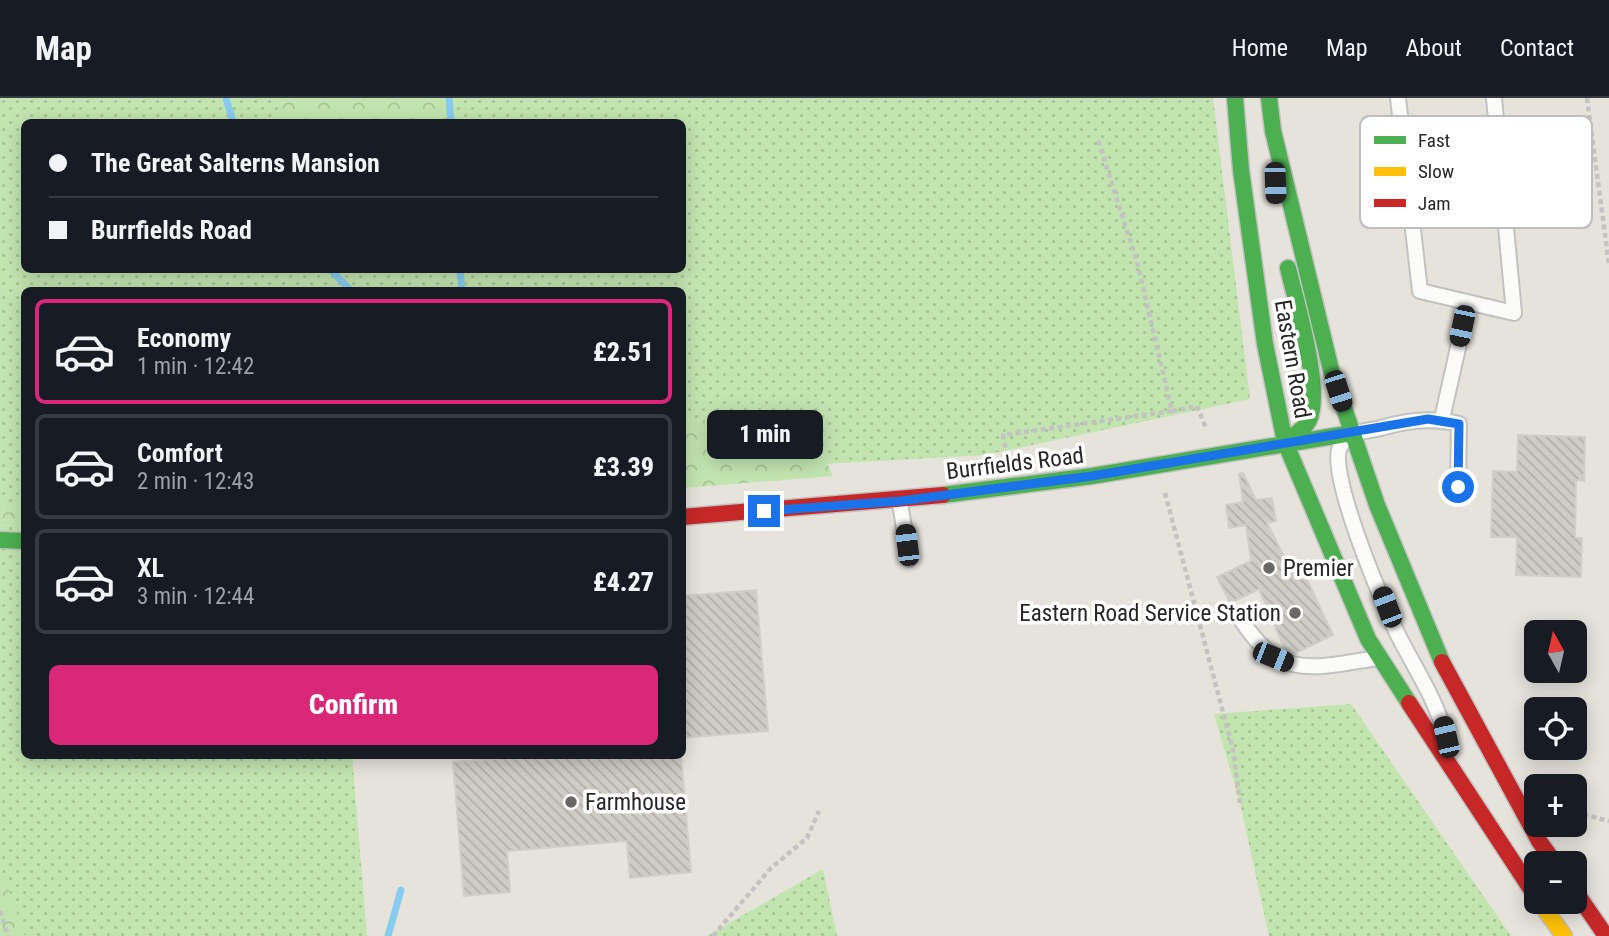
<!DOCTYPE html>
<html lang="en">
<head>
<meta charset="utf-8">
<style>
  body { margin:0; font-family:"Roboto Condensed",sans-serif; background:#242831; color:#f1f3f6; height:100vh; display:flex; flex-direction:column; font-size:26px; white-space:nowrap }
  * { box-sizing:border-box; margin:0 }
  p { font-size:23px; color:#9ea1a6 }
  .icon { flex:none; width:38px; height:38px; fill:none; stroke:currentColor; stroke-width:2; stroke-linecap:round; stroke-linejoin:round }
  .map { position:relative; flex:1; overflow:hidden }
  .side { position:absolute; left:21px; top:189px; width:665px; height:472px; display:flex; flex-direction:column; background:#171b24; border-radius:10px; box-shadow:0 4px 18px #0003 }
  .side>* { flex:none }
  .guide { position:absolute; left:21px; top:21px; width:665px; height:154px; border-radius:10px; box-shadow:0 4px 18px #0003; display:grid; align-content:center; height:154px; padding:0 28px; background:#171b24 }
  .needle { width:46px; rotate:352deg }
  .controls { position:absolute; left:1524px; top:522px; display:grid; gap:14px }
  .controls a { display:grid; place-items:center; width:63px; height:63px; border-radius:10px; background:#171b24; box-shadow:0 4px 18px #0003; font-size:35px }
  .end { position:absolute; width:32px; height:32px; margin:-16px; border:9px solid #1a73e8; background:#fff; box-shadow:0 0 0 4px #fff }
  .from { border-radius:50% }
  .bubble { position:absolute; height:49px; border-radius:10px; background:#171b24; box-shadow:0 4px 18px #0003; font-size:23px; font-weight:800; line-height:49px; text-align:center }
  .car { position:absolute; width:21px; height:42px; margin:-21px -10px; border-radius:9px; box-shadow:0 0 5px 2px #0007; background:linear-gradient(#222 24%,#8ab4d8 0 40%,#222 0 76%,#8ab4d8 0 86%,#222 0) }
  .guide b { display:flex; align-items:center; gap:24px; height:66px; font-size:26px }
  .guide b+b { border-top:2px solid #363941 }
  .guide i { width:18px; height:18px; background:#f1f3f6 }
  ul { padding:12px 0 0; list-style:none }
  li { display:flex; align-items:center; gap:21px; height:105px; margin:0 14px 10px; padding:0 14px; border:4px solid #363941; border-radius:10px }
  li div { flex:1 }
  li b { display:block; font-size:26px }
  li em { font-style:normal; font-weight:800 }
  li.current { border-color:#db2777 }
  li>.icon { width:63px; height:63px; stroke-width:1.5 }
  .primary-button { display:flex; gap:14px; margin-top:auto; padding:14px 28px }
  .primary-button a { flex:1; height:80px; border-radius:10px; background:#db2777; color:#fff; font-size:28px; font-weight:800; line-height:80px; text-align:center }
  header { display:flex; align-items:center; gap:42px; box-sizing:border-box; height:98px; padding:0 35px; background:#171b24; border-bottom:2px solid #363941 }
  header strong { font-size:33px }
  nav { display:flex; gap:38px; margin-inline-start:auto; font-size:24px }
  .map>svg:first-child { display:block }
  .grass { fill:url(#grass-dots); fill-rule:evenodd }
  .forest { fill:url(#forest-crowns) }
  .lines { fill:none; stroke-linecap:round; stroke-linejoin:round }
  .stream { stroke:#87ccef; stroke-width:7 }
  .building { fill:url(#building-back-hatch); stroke:#d1cec7; stroke-width:2 }
  .lane-casing { stroke:#c2c2c2; stroke-width:18 }
  .fast-casing { stroke:#c2c2c2; stroke-width:19 }
  .slow-casing { stroke:#c2c2c2; stroke-width:19 }
  .jam-casing { stroke:#c2c2c2; stroke-width:19 }
  .path { stroke:#c4c3c2; stroke-width:4.5; stroke-dasharray:5 3.5; stroke-linecap:butt }
  .lane { stroke:#fbfbfa; stroke-width:14 }
  .fast { stroke:#4caf50; stroke-width:16 }
  .slow { stroke:#ffc107; stroke-width:16 }
  .jam { stroke:#c62828; stroke-width:16 }
  .route { stroke:#1a73e8; stroke-width:9 }
  .poi-dot { fill:#696865; stroke:#fff; stroke-width:2.5 }
  .labels { text-anchor:middle; stroke-width:7; stroke-linejoin:round; paint-order:stroke }
  .street-label { font-size:23px; fill:#262626; stroke:#fff }
  .poi-label { font-size:23px; fill:#262626; stroke:#fff; text-anchor:start }
  .key { fill:#fff; stroke:#bebebe; stroke-width:2 }
  .key-label { font-size:19px; fill:#262626 }
</style>
</head>
<body>
<header>
<strong>Map</strong>
<nav><a>Home</a><a>Map</a><a>About</a><a>Contact</a></nav>
</header>
<div class="map">
<svg width="1609" height="838" viewBox="0 0 1609 838">
  <defs>
    <pattern id="grass-dots" width="8" height="8" patternUnits="userSpaceOnUse" patternTransform="scale(1.75)"><rect width="8" height="8" fill="#c2e5b0"/><path d="M2 2h.1M6 6h.1" fill="none" stroke="#a7c497" stroke-width="1.8" stroke-linecap="round"/></pattern>
    <pattern id="forest-crowns" width="20" height="18" patternUnits="userSpaceOnUse" patternTransform="scale(1.75)"><rect width="20" height="18" fill="#c2e5b0"/><path d="M2 6a3 3 0 1 1 6 0M12 15a3 3 0 1 1 6 0" fill="none" stroke="#a7c497"/></pattern>
    <pattern id="building-back-hatch" width="6" height="6" patternUnits="userSpaceOnUse" patternTransform="scale(1.75)"><rect width="6" height="6" fill="#cfccc6"/><path d="M-1 5l2 2M0 0l6 6M5-1l2 2" fill="none" stroke="#b2afaa"/></pattern>
  </defs>
  <rect width="100%" height="100%" fill="#e6e3db"/>
  <path class="grass" d="M 0,0 L 1213,0 L 1250,301 L 985,357 L 683,374 L 682,192 L 24,192 L 24,658 L 352,658 L 367,838 L 24,838 L 0,769 ZM 24,24 L 682,24 L 682,172 L 24,172 Z
    M 1351,606 L 1511,838 L 1269,838 L 1240,705 L 1214,616 Z
    M 823,771 L 837,838 L 707,838 Z"/>
  <path class="forest" d="M 277,0 L 452,0 L 452,24 L 282,24 Z
    M 683,318 L 818,348 L 833,378 L 683,390 Z
    M 0,405 L 24,406 L 24,427 L 0,424 Z
    M 0,766 L 25,838 L 0,838 Z"/>
  <g class="lines">
    <path class="stream" d="M 226,0 L 233,24
      M 449,0 L 451,24
      M 331,172 L 350,192
      M 460,172 L 462,192
      M 388,838 L 401,792"/>
  </g>
  <path class="building" d="M 1518,337 L 1585,339 L 1584,383 L 1576,382 L 1575,440 L 1582,440 L 1581,479 L 1516,477 L 1517,439 L 1491,439 L 1493,373 L 1517,374 Z
    M 1243,375 L 1256,402 L 1272,400 L 1276,423 L 1267,425 L 1292,474 L 1302,471 L 1333,537 L 1294,556 L 1285,552 L 1259,491 L 1230,505 L 1217,479 L 1251,463 L 1246,427 L 1229,430 L 1226,407 L 1243,404 L 1239,376 Z
    M 756,492 L 768,633 L 682,640 L 682,498 Z
    M 532,658 L 681,658 L 691,774 L 630,780 L 627,743 L 507,753 L 510,794 L 464,798 L 453,664 Z"/>
  <g class="lines">
    <g class="lane-casing">
      <path id="lane" d="M 1398,0 L 1420,193 L 1514,215 L 1494,0
        M 1442,321 L 1468,205
        M 900,405 L 909,461
        M 1240,520 C 1280,583 1313,570 1377,560
        M 1446,640 C 1437,602 1414,569 1397,535 C 1383,506 1327,374 1340,349 C 1349,332 1364,334 1381,330 C 1407,322 1433,319 1459,326 L 1458,389"/>
    </g>
    <g class="fast-casing">
      <path id="fast" d="M 1235,0 L 1241,72 L 1265,246 L 1285,344 L 1368,541 L 1409,605
        M 1269,0 L 1273,33 L 1331,272 L 1377,407 L 1442,564
        M 1285,344 C 1293,338 1305,331 1309,322 C 1323,292 1296,204 1288,170
        M 943,397 L 1092,378 L 1352,335
        M 0,442 L 24,443"/>
    </g>
    <g class="slow-casing">
      <path id="slow" d="M 1539,803 L 1564,838"/>
    </g>
    <g class="jam-casing">
      <path id="jam" d="M 682,419 L 943,397
        M 1442,564 L 1539,743 L 1555,765
        M 1409,605 L 1536,799
        M 1575,793 L 1606,838"/>
    </g>
    <path class="path" d="M 1587,0 L 1609,167
      M 1172,313 L 1197,308 L 1206,330
      M 1007,358 L 1003,337 L 1172,313 L 1137,164 L 1098,42
      M 1165,395 L 1233,652 L 1240,705
      M 1575,714 L 1609,723
      M 0,813 L 8,838
      M 713,838 L 771,770 L 807,740 L 819,713"/>
    <use href="#lane" class="lane"/>
    <use href="#fast" class="fast"/>
    <use href="#slow" class="slow"/>
    <use href="#jam" class="jam"/>
  </g>
  <g class="lines">
    <path class="route" d="M 764,413 L 900,403 L 1092,378 L 1428,321 L 1459,326 L 1458,389"/>
  </g>
  <g class="poi-dot">
    <circle cx="1269" cy="470" r="7"/>
    <circle cx="1295" cy="515" r="7"/>
    <circle cx="571" cy="704" r="7"/>
  </g>
  <g class="labels">
    <g class="street-label">
      <text transform="translate(1293 261) rotate(80)" y="8">Eastern Road</text>
      <text transform="translate(1015 365) rotate(-7)" y="8">Burrfields Road</text>
    </g>
    <g class="poi-label">
      <text x="1283" y="478">Premier</text>
      <text x="1281" y="523" text-anchor="end">Eastern Road Service Station</text>
      <text x="585" y="712">Farmhouse</text>
    </g>
  </g>
  <rect x="1360" y="18" width="232" height="112" rx="10" class="key"/>
  <rect x="1374" y="38" width="32" height="8" fill="#4caf50"/>
  <rect x="1374" y="69" width="32" height="9" fill="#ffc107"/>
  <rect x="1374" y="101" width="32" height="8" fill="#c62828"/>
  <g class="key-label">
    <text x="1418" y="49">Fast</text>
    <text x="1418" y="80">Slow</text>
    <text x="1418" y="112">Jam</text>
  </g>
</svg>
<div class="controls">
<a><svg class="needle" viewBox="-14 -14 28 28"><path d="M0-13l5 13h-10z" fill="#e53935"/><path d="M0 13l5-13h-10z" fill="#9ea1a6"/></svg></a>
<a><svg class="icon" aria-label="locate" viewBox="0 0 24 24"><circle cx="12" cy="12" r="6"/><path d="M12 2v4M12 18v4M2 12h4M18 12h4"/></svg></a>
<a>+</a>
<a>−</a>
</div>
<i class="end from" style="left:1458px;top:389px"></i>
<i class="end" style="left:764px;top:413px"></i>
<div class="bubble" style="left:707px;top:312px;width:116px">1 min</div>
<i class="car" style="left:1275px;top:85px;rotate:178deg"></i>
<i class="car" style="left:1462px;top:228px;rotate:192deg"></i>
<i class="car" style="left:1338px;top:293px;rotate:162deg"></i>
<i class="car" style="left:907px;top:447px;rotate:353deg"></i>
<i class="car" style="left:1387px;top:509px;rotate:339deg"></i>
<i class="car" style="left:1273px;top:559px;rotate:112deg"></i>
<i class="car" style="left:1446px;top:639px;rotate:347deg"></i>
<div class="guide">
<b><i class="from"></i>The Great Salterns Mansion</b>
<b><i></i>Burrfields Road</b>
</div>
<section class="side">
<ul>
<li class="current"><svg class="icon" aria-label="car" viewBox="0 0 24 24"><path d="M5 17H2v-5l4-1 3-4h7l3 4 3 1v5h-3M9 17h6M6 11h13"/><circle cx="7" cy="17" r="2"/><circle cx="17" cy="17" r="2"/></svg><div><b>Economy</b><p>1 min · 12:42</p></div><em>£2.51</em></li>
<li><svg class="icon" aria-label="car" viewBox="0 0 24 24"><path d="M5 17H2v-5l4-1 3-4h7l3 4 3 1v5h-3M9 17h6M6 11h13"/><circle cx="7" cy="17" r="2"/><circle cx="17" cy="17" r="2"/></svg><div><b>Comfort</b><p>2 min · 12:43</p></div><em>£3.39</em></li>
<li><svg class="icon" aria-label="car" viewBox="0 0 24 24"><path d="M5 17H2v-5l4-1 3-4h7l3 4 3 1v5h-3M9 17h6M6 11h13"/><circle cx="7" cy="17" r="2"/><circle cx="17" cy="17" r="2"/></svg><div><b>XL</b><p>3 min · 12:44</p></div><em>£4.27</em></li>
</ul>
<div class="primary-button"><a>Confirm</a></div>
</section>
</div>
</body>
</html>
